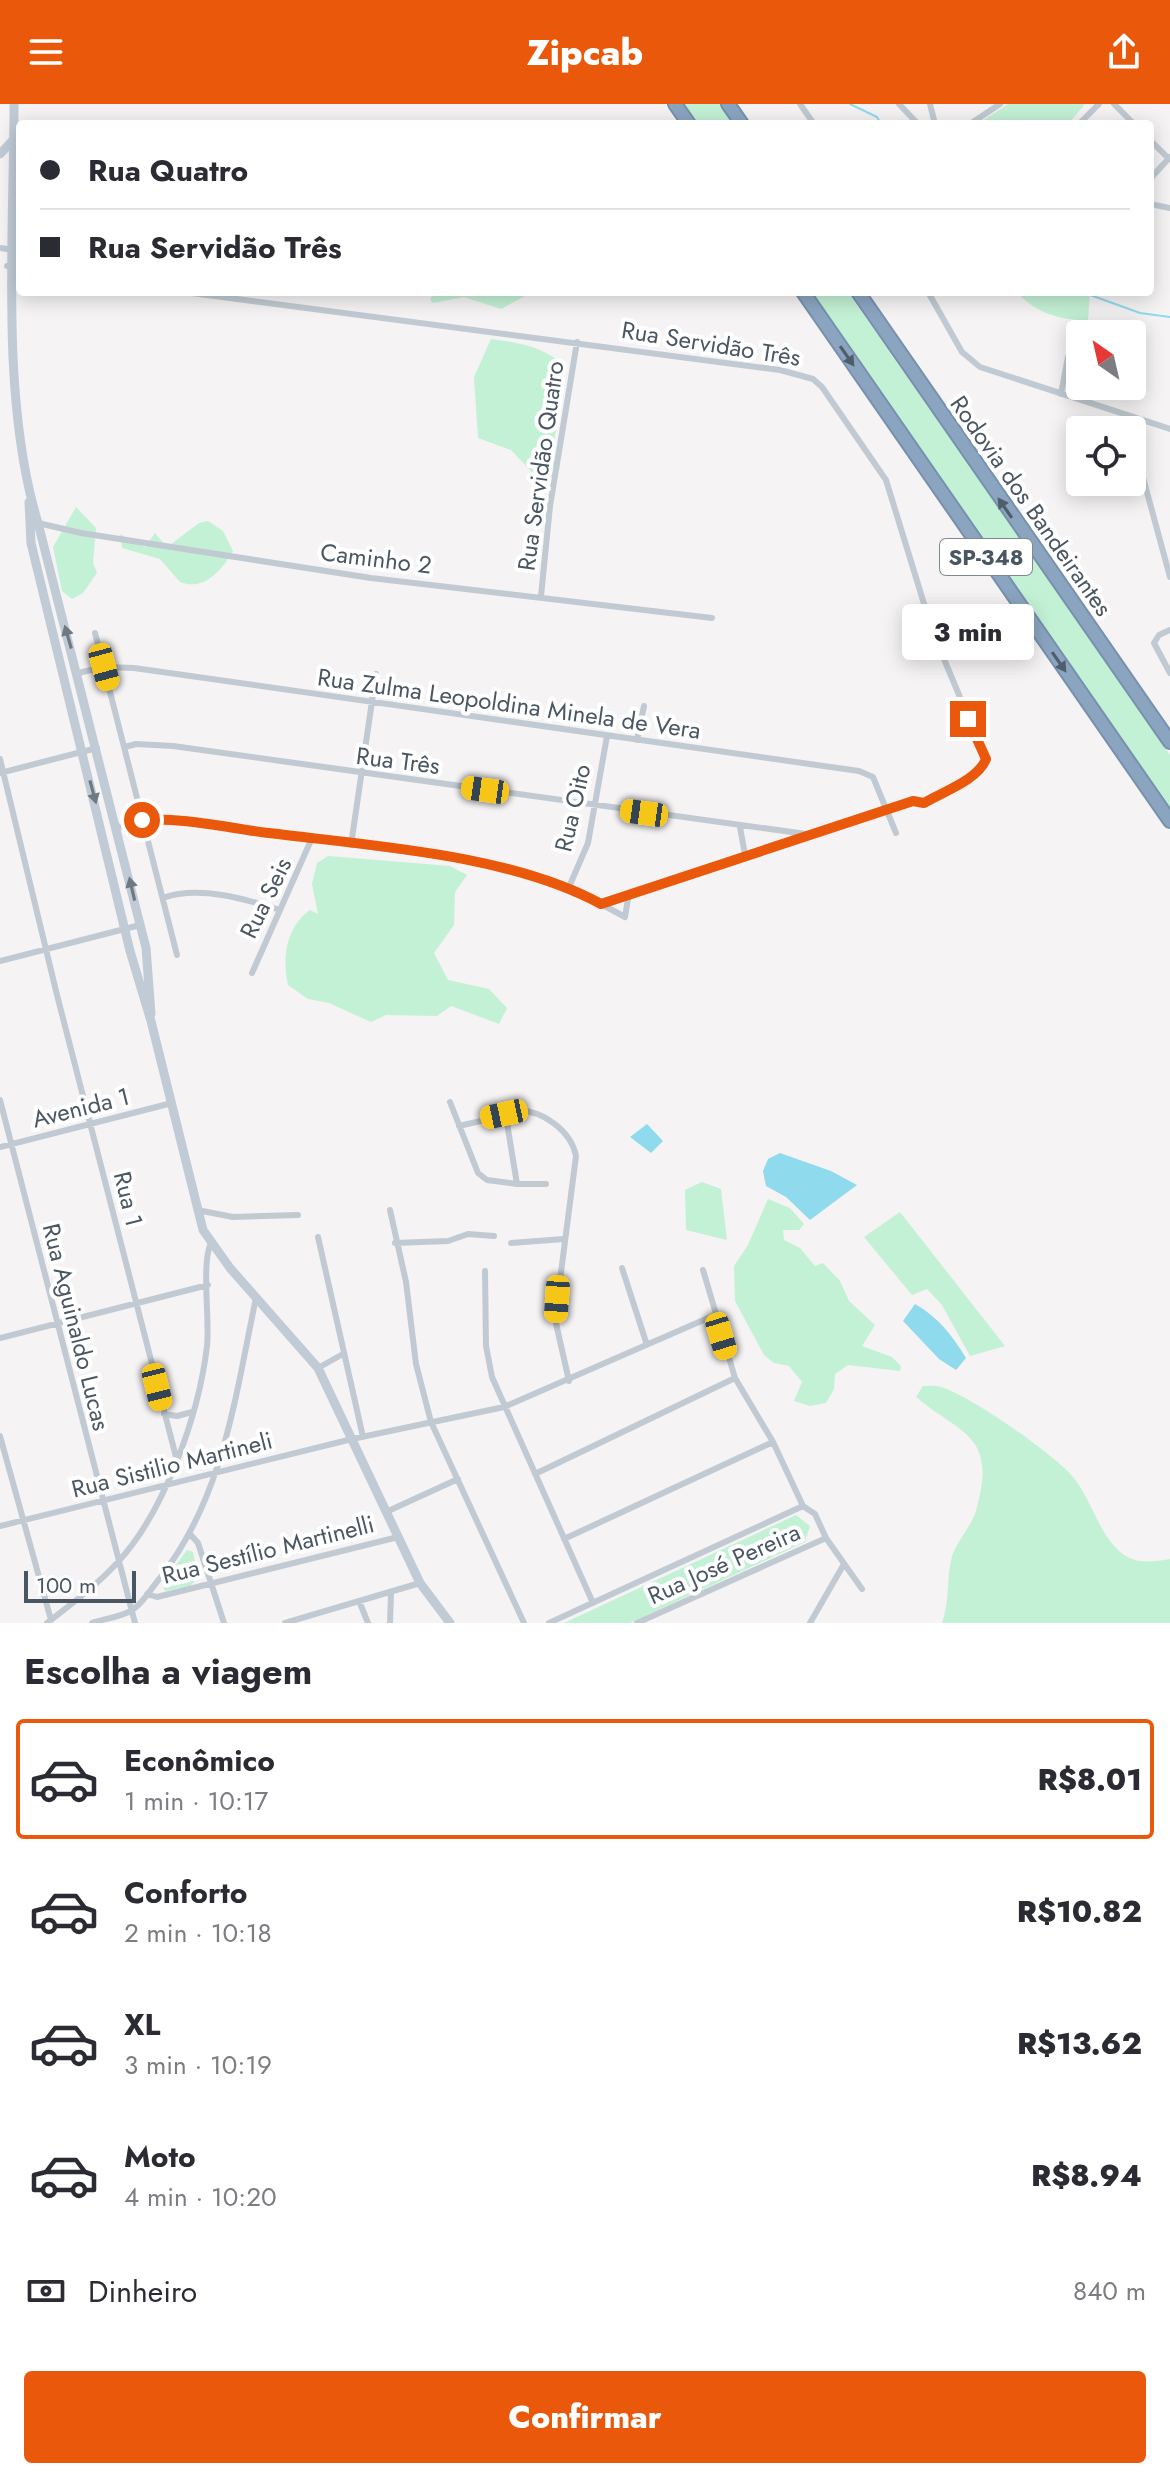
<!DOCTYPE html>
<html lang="pt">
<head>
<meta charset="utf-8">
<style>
  body { margin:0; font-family:Jost,sans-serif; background:#f2f2f3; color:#2b2b33; height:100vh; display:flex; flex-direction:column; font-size:30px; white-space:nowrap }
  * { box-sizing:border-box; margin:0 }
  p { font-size:26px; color:#7c7c81 }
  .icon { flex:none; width:44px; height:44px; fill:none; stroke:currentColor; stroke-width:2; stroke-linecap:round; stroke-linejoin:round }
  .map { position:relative; height:1519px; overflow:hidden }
  .panel { display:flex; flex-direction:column; background:#fff; flex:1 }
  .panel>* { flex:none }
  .top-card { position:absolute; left:16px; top:16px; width:1138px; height:176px; border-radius:8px; box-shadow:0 4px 20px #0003; display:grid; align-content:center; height:176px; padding:0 24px; background:#fff }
  .needle { width:52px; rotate:326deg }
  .controls { position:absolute; left:1066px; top:216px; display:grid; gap:16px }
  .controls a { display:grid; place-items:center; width:80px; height:80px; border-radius:8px; background:#fff; box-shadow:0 4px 20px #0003; font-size:40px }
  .scale { position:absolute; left:24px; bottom:20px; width:112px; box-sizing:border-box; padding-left:8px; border:4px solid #4a5661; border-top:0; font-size:22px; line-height:28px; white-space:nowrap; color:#4a5661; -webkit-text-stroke:6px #fff; paint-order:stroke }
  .end { position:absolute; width:36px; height:36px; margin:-18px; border:10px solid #ea580c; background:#fff; box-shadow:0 0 0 4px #fff }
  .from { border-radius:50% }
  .bubble { position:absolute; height:56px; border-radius:8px; background:#fff; box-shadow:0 4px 20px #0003; font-size:26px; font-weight:800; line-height:56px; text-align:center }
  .car { position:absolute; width:24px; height:48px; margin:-24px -12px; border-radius:10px; box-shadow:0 0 6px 2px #0007; background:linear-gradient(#f5c518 24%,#345 0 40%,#f5c518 0 76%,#345 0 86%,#f5c518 0) }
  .top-card b { display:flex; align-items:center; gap:28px; height:76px; font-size:30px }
  .top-card b+b { border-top:2px solid #e1e1e2 }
  .top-card i { width:20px; height:20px; background:#2b2b33 }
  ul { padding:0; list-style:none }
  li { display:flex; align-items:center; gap:24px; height:120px; margin:0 16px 12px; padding:0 8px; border:4px solid transparent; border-radius:8px }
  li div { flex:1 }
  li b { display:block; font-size:30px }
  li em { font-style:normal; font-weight:800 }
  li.selected { border-color:#ea580c }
  li>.icon { width:72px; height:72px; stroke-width:1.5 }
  h2 { padding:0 24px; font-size:36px; line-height:96px }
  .pay { display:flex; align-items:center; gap:20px; height:88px; padding:0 24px; font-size:30px }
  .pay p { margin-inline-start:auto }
  .button { display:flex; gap:16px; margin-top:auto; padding:16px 24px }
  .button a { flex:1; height:92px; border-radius:8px; background:#ea580c; color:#fff; font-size:32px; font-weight:800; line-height:92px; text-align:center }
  header { display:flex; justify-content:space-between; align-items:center; height:104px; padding:0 24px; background:#ea580c; color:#fff; font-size:36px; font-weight:800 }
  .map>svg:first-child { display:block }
  .green { fill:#c3f1d5 }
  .water { fill:#90daee }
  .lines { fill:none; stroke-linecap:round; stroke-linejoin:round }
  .stream { stroke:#90daee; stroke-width:2 }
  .motorway-casing { stroke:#7690ad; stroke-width:16 }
  .minor { stroke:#c1cad2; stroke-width:6 }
  .secondary { stroke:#c1cbd6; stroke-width:9 }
  .motorway { stroke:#8ba5c1; stroke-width:12 }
  .oneway { fill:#505e6b }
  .oneway2 { fill:#6e7984 }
  .route { stroke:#ea580c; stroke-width:10 }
  .labels { text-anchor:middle; stroke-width:8; stroke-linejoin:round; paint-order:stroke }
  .shield { fill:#fff; stroke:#808990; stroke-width:2 }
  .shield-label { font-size:22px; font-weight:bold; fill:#4a5661 }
  .street-label { font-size:24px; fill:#4a5661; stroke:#fff }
</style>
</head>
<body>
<header><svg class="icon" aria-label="menu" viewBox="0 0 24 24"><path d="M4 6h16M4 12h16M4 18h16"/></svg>Zipcab<svg class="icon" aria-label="share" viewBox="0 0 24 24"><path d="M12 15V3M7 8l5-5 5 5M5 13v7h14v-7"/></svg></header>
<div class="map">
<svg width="1170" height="1519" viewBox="0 0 1170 1519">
  <rect width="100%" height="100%" fill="#f5f3f3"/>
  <path class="green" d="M 683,0 L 720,0 L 734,20 L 698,20 Z
    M 1008,0 L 1085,0 L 1068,20 L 978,20 Z
    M 434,188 L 532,188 L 501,205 L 464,193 L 433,199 L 430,196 Z
    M 812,188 L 848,188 L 1170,651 L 1170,704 Z
    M 1017,188 L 1090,188 L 1088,216 C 1061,217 1034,208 1017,188 Z
    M 491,235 C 520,239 537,241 561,258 L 563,286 L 550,317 L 557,323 C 550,343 562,364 545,382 L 511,346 L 478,334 L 474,273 Z
    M 76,403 L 96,424 L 93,459 L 97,469 L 83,489 L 72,495 L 62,487 L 53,443 Z
    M 208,417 L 223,427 L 233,447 C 223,464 205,488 180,478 L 160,455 L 122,444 L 120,430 L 145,443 L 155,429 L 167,443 L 199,419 Z
    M 328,752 L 450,762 L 467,771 L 455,788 L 454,821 L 434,849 L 448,876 L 489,885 L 507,904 L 499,920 L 451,902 L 437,912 L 386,911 L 371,918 L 329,899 L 308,895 L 288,881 C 282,854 286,823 310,806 L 318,810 L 312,780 L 317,759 Z
    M 702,1078 L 721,1085 L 727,1136 L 686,1126 L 685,1086 Z
    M 768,1095 L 790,1104 L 804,1120 L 799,1126 L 783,1126 L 784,1136 L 800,1144 L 815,1162 L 823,1159 L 840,1177 L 849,1197 L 875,1221 L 862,1242 L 892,1253 L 901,1262 L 900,1267 L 848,1261 L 835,1270 L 834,1285 L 826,1299 L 810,1302 L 794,1297 L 802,1278 L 789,1262 L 774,1259 L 764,1251 L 735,1197 L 734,1162 L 748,1141 Z
    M 900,1108 L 1005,1242 L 970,1252 L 942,1201 L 927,1185 L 912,1191 L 864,1133 Z
    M 923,1282 C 929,1282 936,1281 941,1283 C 969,1291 1054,1350 1073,1373 C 1091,1395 1098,1427 1118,1446 C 1133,1461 1151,1458 1170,1455 L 1170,1519 L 942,1519 C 950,1497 946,1475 952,1452 C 958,1435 973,1421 977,1403 C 997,1330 960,1330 916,1293 Z
    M 796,1411 L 810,1422 L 805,1438 L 630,1519 L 564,1519 Z
    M 187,1446 L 193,1448 L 198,1474 L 190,1482 L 165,1487 L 162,1480 Z"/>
  <path class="water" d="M 647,1020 L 663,1037 L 651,1049 L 630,1033 Z
    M 780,1049 L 831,1067 L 857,1081 L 810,1116 L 786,1093 L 766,1082 L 763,1067 L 768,1055 Z
    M 915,1200 C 938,1213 952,1231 966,1254 L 956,1266 L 939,1255 L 903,1217 Z"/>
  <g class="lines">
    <path class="stream" d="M 850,0 L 877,13 L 881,20
      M 1082,188 L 1140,209 L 1170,213"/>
    <g class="motorway-casing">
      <path id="motorway" d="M 675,0 L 689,20
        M 728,0 L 742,20
        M 803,188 L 1170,717
        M 858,188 L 1170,638"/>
    </g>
    <path class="minor" d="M 800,0 L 814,20
      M 899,0 L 918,20
      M 930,0 L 935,20
      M 1114,0 L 1134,20
      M 970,20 L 1000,0
      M 1079,20 L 1099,0
      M 1150,36 L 1169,55
      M 1150,75 L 1170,53
      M 1150,100 L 1170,104
      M 0,144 L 7,145
      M 7,162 L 20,164
      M 928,188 L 962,248 L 980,263 L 1170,325
      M 1061,290 L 1068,253
      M 1132,333 L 1170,473
      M 38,419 L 81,429 L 371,474 L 712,514
      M 541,492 L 550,402 L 577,238
      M 1170,526 L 1159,531 L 1154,539 L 1170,569
      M 95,529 L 177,851
      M 78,569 L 104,563 L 134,564 L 859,667 L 873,673 L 896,729
      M 637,636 L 644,602
      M 125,643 L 136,640 L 173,642 L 806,730
      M 0,655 L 57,891 L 176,1353
      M 0,669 L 97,644
      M 118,723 L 157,715 C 224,722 291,732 358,741 C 440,753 527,759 601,800 L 913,697 L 924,699 L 977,668 L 986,655 L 933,529 L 886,376 L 822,283 L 813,275 L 780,266 L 184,188
      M 740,723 L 745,751
      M 351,741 L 376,570
      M 569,783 L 588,739 L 607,632
      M 163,794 C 198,781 246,795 280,806
      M 601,800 L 625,813 L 629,789
      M 0,857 L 140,821
      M 252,869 L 312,734
      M 0,996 L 135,1519
      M 450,998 L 478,1069 L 487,1076 L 517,1080
      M 459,1022 L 511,1010
      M 0,1043 L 172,999
      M 546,1080 L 517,1080 L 507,1019 L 516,1007 C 542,1005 571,1027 576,1052 L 555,1215 L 569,1277
      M 197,1106 L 233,1113 L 298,1111
      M 390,1106 L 406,1178 L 416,1260 L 431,1318 L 524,1519
      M 318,1133 L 363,1333
      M 395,1139 L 448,1137 L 468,1130 L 494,1132
      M 511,1139 L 564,1135
      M 622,1164 L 646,1238
      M 703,1166 L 735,1274 L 773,1338 L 803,1402 L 815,1410 L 826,1434 L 862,1485
      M 485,1167 L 486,1242 L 492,1273 L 593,1499
      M 0,1234 L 208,1181
      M 318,1264 L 343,1250
      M 164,1310 L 177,1312 L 192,1308
      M 0,1332 L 51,1516
      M 535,1370 L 735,1274
      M 386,1408 L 458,1375
      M 0,1422 L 352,1335 L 504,1303 L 715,1211
      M 190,1430 L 198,1439 L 224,1519
      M 564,1435 L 773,1338
      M 147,1490 L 157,1493 L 398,1433
      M 359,1497 L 368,1519
      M 47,1519 C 71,1500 96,1482 117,1459 C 164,1409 199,1311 207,1242 C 210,1216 201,1159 211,1139
      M 92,1519 C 103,1515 122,1513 132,1506 C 143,1500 152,1483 160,1474 C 224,1392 235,1293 256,1194
      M 285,1519 L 420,1479
      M 390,1519 L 391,1489
      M 549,1519 L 803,1402
      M 637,1519 L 826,1434
      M 810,1519 L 844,1460"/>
    <path class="secondary" d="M 14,0 C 14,132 0,295 38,419 L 146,844 L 151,910
      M 0,50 L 14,35
      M 29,398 L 31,439 L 130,847 L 151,917 L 203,1126 L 230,1164 L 318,1264 L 420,1479 L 450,1519"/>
    <use href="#motorway" class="motorway"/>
  </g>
  <defs><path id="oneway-solid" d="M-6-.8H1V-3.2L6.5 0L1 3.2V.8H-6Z" transform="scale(2)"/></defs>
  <g class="oneway">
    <use href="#oneway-solid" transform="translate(847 252) rotate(55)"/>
    <use href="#oneway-solid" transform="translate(1005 404) rotate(-125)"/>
    <use href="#oneway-solid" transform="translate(1059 558) rotate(55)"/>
  </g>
  <g class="oneway2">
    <use href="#oneway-solid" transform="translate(68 533) rotate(-106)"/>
    <use href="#oneway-solid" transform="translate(93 688) rotate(75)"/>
    <use href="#oneway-solid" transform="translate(132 785) rotate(-103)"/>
  </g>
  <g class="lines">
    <path class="route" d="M 142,716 C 183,713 228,724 269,729 C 373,742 509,750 601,800 L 913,697 L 924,699 C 942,688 978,676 986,655 L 968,615"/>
  </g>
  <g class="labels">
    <rect class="shield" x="940" y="435" width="92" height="36" rx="6"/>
    <g class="shield-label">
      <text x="986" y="461">SP-348</text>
    </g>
    <g class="street-label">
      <text transform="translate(711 240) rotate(9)" y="8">Rua Servidão Três</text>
      <text transform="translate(541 362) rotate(-82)" y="8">Rua Servidão Quatro</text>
      <text transform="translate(1031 402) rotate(55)" y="8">Rodovia dos Bandeirantes</text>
      <text transform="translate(376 455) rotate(7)" y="8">Caminho 2</text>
      <text transform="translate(509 600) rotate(8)" y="8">Rua Zulma Leopoldina Minela de Vera</text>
      <text transform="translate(398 657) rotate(7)" y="8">Rua Três</text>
      <text transform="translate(573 704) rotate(-77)" y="8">Rua Oito</text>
      <text transform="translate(266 794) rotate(-64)" y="8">Rua Seis</text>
      <text transform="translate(81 1004) rotate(-14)" y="8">Avenida 1</text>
      <text transform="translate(128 1095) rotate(76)" y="8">Rua 1</text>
      <text transform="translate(76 1223) rotate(76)" y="8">Rua Aguinaldo Lucas</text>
      <text transform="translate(172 1361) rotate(-14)" y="8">Rua Sistilio Martineli</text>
      <text transform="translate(268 1446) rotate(-14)" y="8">Rua Sestílio Martinelli</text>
      <text transform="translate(724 1460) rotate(-24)" y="8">Rua José Pereira</text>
    </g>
  </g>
</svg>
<div class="controls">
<a><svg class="needle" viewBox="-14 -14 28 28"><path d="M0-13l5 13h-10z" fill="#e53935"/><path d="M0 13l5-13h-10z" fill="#7c7c81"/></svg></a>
<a><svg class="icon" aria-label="locate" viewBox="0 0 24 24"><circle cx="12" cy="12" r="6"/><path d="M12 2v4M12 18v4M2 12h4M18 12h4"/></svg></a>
</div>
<div class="scale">100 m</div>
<i class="end from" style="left:142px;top:716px"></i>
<i class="end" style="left:968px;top:615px"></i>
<div class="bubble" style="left:902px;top:500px;width:132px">3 min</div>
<i class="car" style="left:104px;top:563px;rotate:165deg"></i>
<i class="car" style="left:485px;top:686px;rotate:278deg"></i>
<i class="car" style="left:644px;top:709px;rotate:278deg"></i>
<i class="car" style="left:504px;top:1010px;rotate:258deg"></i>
<i class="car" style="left:557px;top:1195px;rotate:184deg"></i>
<i class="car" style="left:721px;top:1232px;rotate:163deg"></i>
<i class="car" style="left:157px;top:1283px;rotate:166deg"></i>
<div class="top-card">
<b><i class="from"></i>Rua Quatro</b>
<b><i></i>Rua Servidão Três</b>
</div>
</div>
<section class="panel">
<h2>Escolha a viagem</h2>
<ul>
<li class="selected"><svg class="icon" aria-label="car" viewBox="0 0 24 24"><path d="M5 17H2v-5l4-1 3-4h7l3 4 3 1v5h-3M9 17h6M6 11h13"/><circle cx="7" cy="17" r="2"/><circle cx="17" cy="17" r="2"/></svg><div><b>Econômico</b><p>1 min · 10:17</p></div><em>R$8.01</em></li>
<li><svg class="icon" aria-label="car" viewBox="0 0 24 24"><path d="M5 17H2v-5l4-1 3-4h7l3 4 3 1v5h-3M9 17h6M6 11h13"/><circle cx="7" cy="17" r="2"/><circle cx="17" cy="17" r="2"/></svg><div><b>Conforto</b><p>2 min · 10:18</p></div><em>R$10.82</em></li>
<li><svg class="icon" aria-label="car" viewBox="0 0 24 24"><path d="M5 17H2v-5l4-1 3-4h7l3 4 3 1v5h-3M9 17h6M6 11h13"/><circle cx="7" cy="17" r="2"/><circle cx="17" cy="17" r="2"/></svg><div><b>XL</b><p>3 min · 10:19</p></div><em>R$13.62</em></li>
<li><svg class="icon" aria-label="car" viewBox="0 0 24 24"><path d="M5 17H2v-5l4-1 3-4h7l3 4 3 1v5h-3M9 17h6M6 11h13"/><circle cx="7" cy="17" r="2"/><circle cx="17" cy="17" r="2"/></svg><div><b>Moto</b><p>4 min · 10:20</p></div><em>R$8.94</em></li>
</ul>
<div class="pay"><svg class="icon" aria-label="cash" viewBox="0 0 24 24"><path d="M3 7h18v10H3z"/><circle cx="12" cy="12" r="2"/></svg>Dinheiro<p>840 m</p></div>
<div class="button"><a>Confirmar</a></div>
</section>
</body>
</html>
